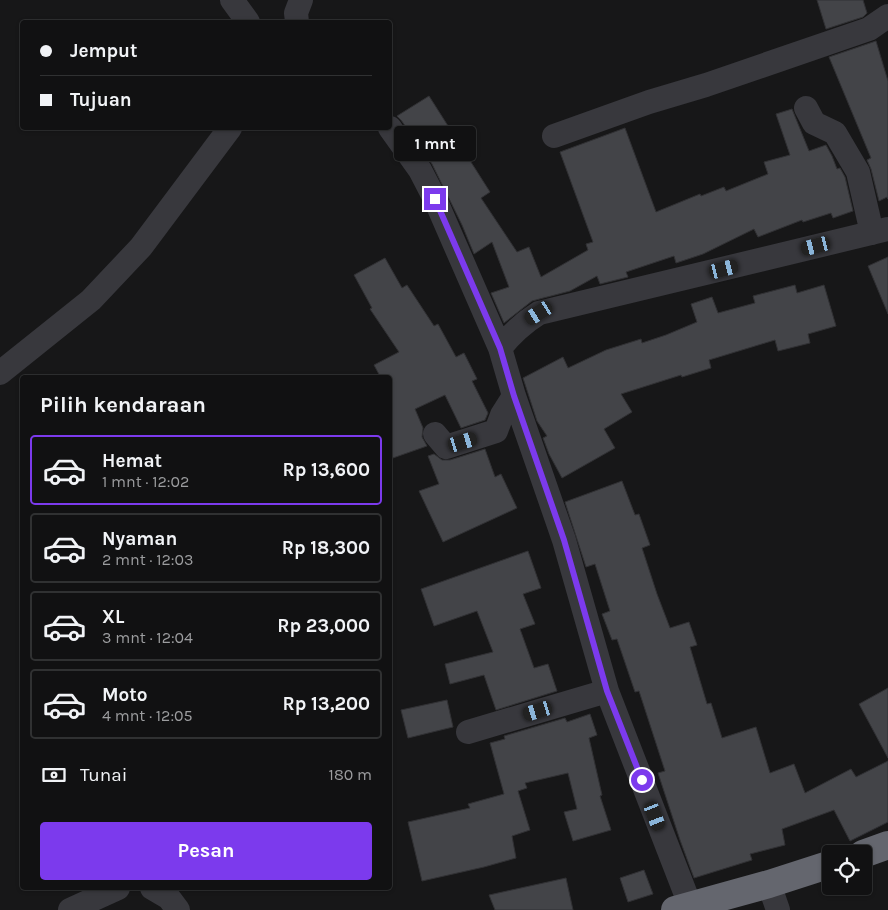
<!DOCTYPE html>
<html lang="id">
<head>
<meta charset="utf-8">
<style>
  body { margin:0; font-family:Karla,sans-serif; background:#1e1f20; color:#f1f3f6; height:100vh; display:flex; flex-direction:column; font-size:19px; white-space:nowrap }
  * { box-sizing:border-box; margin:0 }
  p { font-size:16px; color:#9c9d9f }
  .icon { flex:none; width:28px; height:28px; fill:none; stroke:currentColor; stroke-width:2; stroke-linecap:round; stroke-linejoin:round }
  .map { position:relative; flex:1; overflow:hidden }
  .sheet { position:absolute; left:20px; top:375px; width:372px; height:515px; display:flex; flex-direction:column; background:#111112; border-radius:5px; box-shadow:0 1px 4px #0004,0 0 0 1px #303132 }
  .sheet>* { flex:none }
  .banner { position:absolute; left:20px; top:20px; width:372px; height:110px; border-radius:5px; box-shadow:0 1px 4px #0004,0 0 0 1px #303132; display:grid; align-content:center; height:110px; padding:0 20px; background:#111112 }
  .buttons { position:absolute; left:822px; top:845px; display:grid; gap:10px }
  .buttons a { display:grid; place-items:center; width:50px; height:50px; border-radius:5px; background:#111112; box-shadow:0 1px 4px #0004,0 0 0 1px #303132; font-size:25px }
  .end { position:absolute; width:22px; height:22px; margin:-11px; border:6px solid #7c3aed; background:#fff; box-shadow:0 0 0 2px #fff }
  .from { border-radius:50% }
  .bubble { position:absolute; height:35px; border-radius:5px; background:#111112; box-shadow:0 1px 4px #0004,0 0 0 1px #303132; font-size:16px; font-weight:700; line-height:35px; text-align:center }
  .car { position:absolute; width:15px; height:30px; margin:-15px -8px; border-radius:6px; box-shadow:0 0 4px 1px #0007; background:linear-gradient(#222 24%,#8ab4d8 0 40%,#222 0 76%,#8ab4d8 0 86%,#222 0) }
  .banner b { display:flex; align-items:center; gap:18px; height:48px; font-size:19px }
  .banner b+b { border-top:1px solid #303132 }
  .banner i { width:12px; height:12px; background:#f1f3f6 }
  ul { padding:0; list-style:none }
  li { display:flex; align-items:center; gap:15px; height:70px; margin:0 10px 8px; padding:0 10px; border:2px solid #303132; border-radius:5px }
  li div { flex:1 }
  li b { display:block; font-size:19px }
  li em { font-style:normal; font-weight:700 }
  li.active { border-color:#7c3aed }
  li>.icon { width:45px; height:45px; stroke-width:1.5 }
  h2 { padding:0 20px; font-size:22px; line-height:60px }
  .pay { display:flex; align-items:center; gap:12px; height:55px; padding:0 20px; font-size:19px }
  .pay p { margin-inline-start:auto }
  .button { display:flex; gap:10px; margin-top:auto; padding:10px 20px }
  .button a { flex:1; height:58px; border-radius:5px; background:#7c3aed; color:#fff; font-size:20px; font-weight:700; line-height:58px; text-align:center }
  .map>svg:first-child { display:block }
  .building { fill:#434448; stroke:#313134 }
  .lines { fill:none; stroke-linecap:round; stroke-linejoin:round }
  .street { stroke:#38383d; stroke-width:24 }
  .highway { stroke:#64666e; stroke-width:28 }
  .route { stroke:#7c3aed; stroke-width:6 }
</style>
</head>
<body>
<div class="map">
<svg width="888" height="910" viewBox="0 0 888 910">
  <rect width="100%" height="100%" fill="#171718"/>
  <path class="building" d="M 817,0 L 863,0 L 867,13 L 863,17 L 826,29 Z
    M 876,41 L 888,81 L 888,199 L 887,197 L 879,201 L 871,169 L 867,160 L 871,158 L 829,57 Z
    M 429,96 L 490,192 L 481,198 L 517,252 L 529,247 L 541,277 L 588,250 L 586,244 L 593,242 L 560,152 L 625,128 L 656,212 L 700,194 L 701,196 L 724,187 L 726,191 L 768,174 L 764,162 L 790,155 L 776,114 L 792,109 L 809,151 L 826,145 L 832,156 L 837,169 L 840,168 L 845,177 L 853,211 L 833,218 L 831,213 L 803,222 L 802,220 L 758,237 L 754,229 L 703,254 L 676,263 L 674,256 L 626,272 L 628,277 L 600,284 L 597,276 L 570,291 L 532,301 L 504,323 L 491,293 L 509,287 L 492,242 L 474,254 L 462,225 L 432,164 L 401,120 L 397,116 Z
    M 888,257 L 888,314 L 868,266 Z
    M 385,258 L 402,288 L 407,285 L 434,326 L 438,324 L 456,357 L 464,353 L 477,379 L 472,381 L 488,413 L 485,420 L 461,428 L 445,395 L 415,409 L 423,428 L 422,437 L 427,446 L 390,459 L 390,378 L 381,378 L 374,365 L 399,352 L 370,309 L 372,308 L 354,275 Z
    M 795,285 L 797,293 L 824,285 L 836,326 L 808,334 L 810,343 L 778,351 L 775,340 L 709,360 L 711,368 L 682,377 L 681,375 L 621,394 L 632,412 L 604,429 L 615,448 L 562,478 L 549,454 L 543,438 L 547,436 L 537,421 L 523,378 L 563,357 L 568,368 L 606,350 L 641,339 L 642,343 L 666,335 L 697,322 L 691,304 L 712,297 L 718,313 L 755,303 L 753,296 Z
    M 485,449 L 495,477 L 501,474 L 517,508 L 443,542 L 419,491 L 439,484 L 428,456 L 434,454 L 442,460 L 450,460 Z
    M 622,481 L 635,515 L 639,514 L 650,545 L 642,548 L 657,594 L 670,628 L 689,622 L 697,645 L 690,647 L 707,704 L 711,703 L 722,738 L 756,727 L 770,773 L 794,764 L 805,793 L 851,769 L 856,777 L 888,761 L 888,822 L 850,841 L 834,810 L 782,829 L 785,845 L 750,854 L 752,860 L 694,878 L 680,840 L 658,773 L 665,771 L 639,691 L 635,692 L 617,639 L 612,640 L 602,614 L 610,611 L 595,564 L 586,567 L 565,502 Z
    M 528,551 L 541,588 L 523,594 L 535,624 L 520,629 L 534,668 L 548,664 L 557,691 L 496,710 L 484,675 L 450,684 L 445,664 L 493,652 L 477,611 L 434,626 L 421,589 Z
    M 888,688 L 888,758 L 859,704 Z
    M 447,700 L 453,727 L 408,738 L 401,710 Z
    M 590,714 L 597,735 L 589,738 L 602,795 L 600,796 L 611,830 L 573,841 L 564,812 L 577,809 L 568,773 L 525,783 L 527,788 L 518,791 L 530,830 L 512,836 L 516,858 L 484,867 L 422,881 L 408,822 L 470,808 L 468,804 L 504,794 L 490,743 L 505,739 L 504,736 L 565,718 L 567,722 Z
    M 644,870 L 653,894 L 628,902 L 620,878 Z
    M 566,878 L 573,910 L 495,910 L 489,895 Z"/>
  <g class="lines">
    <path class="street" d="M 232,0 L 248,22
      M 297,22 L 296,13 L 301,0
      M 806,108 L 814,123 L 835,133 L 858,172 L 872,233
      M 390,128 L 420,170 L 435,199 L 500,348
      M 554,136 L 649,102 L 706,85 L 869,29 L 888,16
      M 0,373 L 91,300 L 141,247 L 230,128
      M 435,434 L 446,447 L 496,431 L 502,415 L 514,396
      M 468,732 L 607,691
      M 769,884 L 778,910
      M 152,888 L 169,898 L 178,910
      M 690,905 L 607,691 L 564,540 L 514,396 L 500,348 C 512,333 523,323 539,313 L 888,229
      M 70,910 L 118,888"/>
    <path class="highway" d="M 863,854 L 888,845
      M 675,910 L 769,884 L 831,864"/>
  </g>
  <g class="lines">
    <path class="route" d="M 435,199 L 500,348 L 514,396 L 564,540 L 607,691 L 642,780"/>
  </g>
</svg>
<div class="buttons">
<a><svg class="icon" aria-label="locate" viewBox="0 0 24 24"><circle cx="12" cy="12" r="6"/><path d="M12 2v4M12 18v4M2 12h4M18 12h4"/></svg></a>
</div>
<i class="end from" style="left:642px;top:780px"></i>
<i class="end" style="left:435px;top:199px"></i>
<div class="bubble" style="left:394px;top:126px;width:82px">1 mnt</div>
<i class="car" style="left:816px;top:246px;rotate:256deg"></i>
<i class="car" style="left:724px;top:269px;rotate:76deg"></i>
<i class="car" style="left:539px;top:313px;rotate:238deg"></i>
<i class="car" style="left:463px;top:442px;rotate:73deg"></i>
<i class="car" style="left:538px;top:711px;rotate:253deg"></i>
<i class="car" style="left:655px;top:816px;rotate:159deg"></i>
<div class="banner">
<b><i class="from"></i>Jemput</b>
<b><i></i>Tujuan</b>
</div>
<section class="sheet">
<h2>Pilih kendaraan</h2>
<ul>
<li class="active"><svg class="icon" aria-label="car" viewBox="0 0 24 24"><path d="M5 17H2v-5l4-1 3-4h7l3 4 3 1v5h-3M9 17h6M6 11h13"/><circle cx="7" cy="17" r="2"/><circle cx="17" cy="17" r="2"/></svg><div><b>Hemat</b><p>1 mnt · 12:02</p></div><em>Rp 13,600</em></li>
<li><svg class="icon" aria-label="car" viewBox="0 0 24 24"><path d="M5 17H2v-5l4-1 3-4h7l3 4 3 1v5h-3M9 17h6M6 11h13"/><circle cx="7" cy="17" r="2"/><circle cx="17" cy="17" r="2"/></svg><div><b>Nyaman</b><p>2 mnt · 12:03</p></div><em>Rp 18,300</em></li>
<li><svg class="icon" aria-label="car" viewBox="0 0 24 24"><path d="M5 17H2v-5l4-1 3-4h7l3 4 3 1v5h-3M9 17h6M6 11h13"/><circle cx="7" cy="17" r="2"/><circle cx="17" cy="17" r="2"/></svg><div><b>XL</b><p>3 mnt · 12:04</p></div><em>Rp 23,000</em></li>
<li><svg class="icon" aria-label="car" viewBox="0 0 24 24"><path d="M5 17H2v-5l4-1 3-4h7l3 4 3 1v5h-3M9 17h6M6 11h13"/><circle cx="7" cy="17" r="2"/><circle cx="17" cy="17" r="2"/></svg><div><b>Moto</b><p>4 mnt · 12:05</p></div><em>Rp 13,200</em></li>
</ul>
<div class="pay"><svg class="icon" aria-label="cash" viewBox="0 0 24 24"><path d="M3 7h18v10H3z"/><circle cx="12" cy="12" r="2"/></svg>Tunai<p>180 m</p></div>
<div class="button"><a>Pesan</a></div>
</section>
</div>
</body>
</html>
